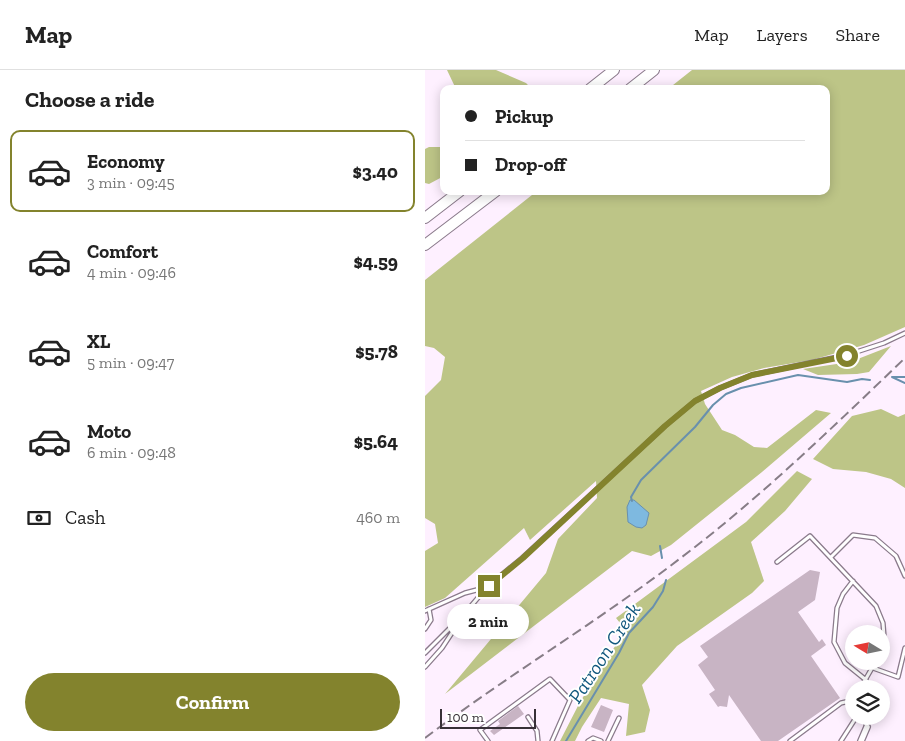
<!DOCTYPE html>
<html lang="en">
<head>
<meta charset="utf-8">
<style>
  body { margin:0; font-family:"Zilla Slab",serif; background:#f6f6f6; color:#222; height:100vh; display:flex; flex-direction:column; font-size:19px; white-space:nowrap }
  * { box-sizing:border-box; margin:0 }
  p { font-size:16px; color:#767676 }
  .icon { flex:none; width:28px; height:28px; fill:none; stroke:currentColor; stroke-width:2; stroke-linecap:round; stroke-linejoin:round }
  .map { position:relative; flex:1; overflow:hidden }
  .side { display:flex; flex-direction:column; background:#fff; width:425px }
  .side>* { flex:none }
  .guide { position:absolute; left:15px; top:15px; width:390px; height:110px; border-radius:10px; box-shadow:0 2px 12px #0003; display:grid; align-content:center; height:110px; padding:0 25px; background:#fff }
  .needle { width:32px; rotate:280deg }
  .controls { position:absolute; left:420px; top:555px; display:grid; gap:10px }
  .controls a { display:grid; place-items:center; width:45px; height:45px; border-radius:50%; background:#fff; box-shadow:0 2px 12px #0003; font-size:25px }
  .scale { position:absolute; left:15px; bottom:12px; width:96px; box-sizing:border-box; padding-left:5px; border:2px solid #373037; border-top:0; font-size:14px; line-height:18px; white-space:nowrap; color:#373037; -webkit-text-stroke:4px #fff; paint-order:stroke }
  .end { position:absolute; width:22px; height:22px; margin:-11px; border:6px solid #83832d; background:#fff; box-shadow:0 0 0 2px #fff }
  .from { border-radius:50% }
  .bubble { position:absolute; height:35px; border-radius:18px; background:#fff; box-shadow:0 2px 12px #0003; font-size:16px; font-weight:800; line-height:35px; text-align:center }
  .guide b { display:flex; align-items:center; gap:18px; height:48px; font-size:19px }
  .guide b+b { border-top:1px solid #e0e0e0 }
  .guide i { width:12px; height:12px; background:#222 }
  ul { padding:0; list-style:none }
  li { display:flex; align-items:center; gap:15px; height:82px; margin:0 10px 8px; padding:0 15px; border:2px solid transparent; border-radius:10px }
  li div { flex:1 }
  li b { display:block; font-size:19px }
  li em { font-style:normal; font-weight:800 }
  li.current { border-color:#83832d }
  li>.icon { width:45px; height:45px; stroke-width:1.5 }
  h2 { padding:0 25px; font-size:22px; line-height:60px }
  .pay { display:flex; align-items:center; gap:12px; height:55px; padding:0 25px; font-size:19px }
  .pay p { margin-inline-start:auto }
  .cta { display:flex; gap:10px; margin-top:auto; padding:10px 25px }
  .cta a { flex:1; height:58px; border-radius:30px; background:#83832d; color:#fff; font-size:20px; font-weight:800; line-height:58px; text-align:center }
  header { display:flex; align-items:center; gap:30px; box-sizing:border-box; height:70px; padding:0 25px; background:#fff; border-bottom:1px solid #e0e0e0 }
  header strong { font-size:24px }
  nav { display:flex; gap:28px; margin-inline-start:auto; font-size:18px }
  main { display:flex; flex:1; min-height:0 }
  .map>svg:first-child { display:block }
  .forest { fill:#bdc587 }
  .water { fill:#7eb9e0; stroke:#6990ad }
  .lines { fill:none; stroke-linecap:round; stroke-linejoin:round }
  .stream { stroke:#6990ad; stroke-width:2 }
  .building { fill:#c8b4c4 }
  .service-casing { stroke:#8a7a8b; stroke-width:5.5 }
  .minor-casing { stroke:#8a7a8b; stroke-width:8 }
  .motorway-casing { stroke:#8a7a8b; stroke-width:12 }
  .service { stroke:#fff; stroke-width:3 }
  .minor { stroke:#fff; stroke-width:5.5 }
  .motorway { stroke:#fff; stroke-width:10 }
  .rail { stroke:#877d87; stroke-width:2; stroke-dasharray:10 5; stroke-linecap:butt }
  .route { stroke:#83832d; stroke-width:6 }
  .labels { text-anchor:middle; stroke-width:4; stroke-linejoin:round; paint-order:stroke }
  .water-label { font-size:20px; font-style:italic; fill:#10577d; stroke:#fff }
</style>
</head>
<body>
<header>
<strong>Map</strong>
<nav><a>Map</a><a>Layers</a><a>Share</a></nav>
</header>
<main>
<section class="side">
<h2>Choose a ride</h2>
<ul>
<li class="current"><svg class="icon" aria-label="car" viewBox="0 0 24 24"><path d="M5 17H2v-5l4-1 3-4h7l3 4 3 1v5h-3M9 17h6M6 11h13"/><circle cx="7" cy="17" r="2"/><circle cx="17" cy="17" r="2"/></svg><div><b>Economy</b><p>3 min · 09:45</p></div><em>$3.40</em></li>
<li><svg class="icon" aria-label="car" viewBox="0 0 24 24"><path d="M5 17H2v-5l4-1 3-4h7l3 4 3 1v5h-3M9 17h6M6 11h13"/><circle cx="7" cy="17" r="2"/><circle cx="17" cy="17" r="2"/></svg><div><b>Comfort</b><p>4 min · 09:46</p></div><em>$4.59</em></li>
<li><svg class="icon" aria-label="car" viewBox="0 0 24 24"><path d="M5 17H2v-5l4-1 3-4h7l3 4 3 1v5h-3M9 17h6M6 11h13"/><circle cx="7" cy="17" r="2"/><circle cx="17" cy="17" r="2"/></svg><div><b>XL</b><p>5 min · 09:47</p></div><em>$5.78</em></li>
<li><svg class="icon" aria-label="car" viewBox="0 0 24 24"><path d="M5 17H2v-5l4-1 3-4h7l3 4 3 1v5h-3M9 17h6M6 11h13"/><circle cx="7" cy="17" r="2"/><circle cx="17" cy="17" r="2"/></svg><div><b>Moto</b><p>6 min · 09:48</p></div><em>$5.64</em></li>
</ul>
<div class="pay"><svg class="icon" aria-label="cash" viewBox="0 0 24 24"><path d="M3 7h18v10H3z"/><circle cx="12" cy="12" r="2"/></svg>Cash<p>460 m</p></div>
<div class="cta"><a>Confirm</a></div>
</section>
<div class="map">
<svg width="480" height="671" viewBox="0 0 480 671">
  <rect width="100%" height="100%" fill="#fef0ff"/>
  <path class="forest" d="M 22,0 L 71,0 L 101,13 L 107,19 L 31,19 Z
    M 267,0 L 480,0 L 480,257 L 439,275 L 387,290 L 339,298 L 307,307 L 276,321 L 280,334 L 297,360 L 310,365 L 329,377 L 342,378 L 391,340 L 406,343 L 337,402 L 246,475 L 226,486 L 207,481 L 20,624 L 121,503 L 133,469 L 172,428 L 171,411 L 105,470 L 99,458 L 20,528 L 0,537 L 0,481 L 13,473 L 10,454 L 0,448 L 0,326 L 16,310 L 20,287 L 9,278 L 0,276 L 0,210 L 112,121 L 401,121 L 401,19 L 243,19 Z
    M 4,77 L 19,77 L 19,106 L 4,114 L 0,113 L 0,79 Z
    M 466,276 L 444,302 L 432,304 L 393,305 L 378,299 L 425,292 Z
    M 456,339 L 473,347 L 480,344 L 480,418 L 466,409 L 441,402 L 408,399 L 388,389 L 427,346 Z
    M 372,401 L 387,409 L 360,441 L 326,472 L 339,511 L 327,523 L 252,576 L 217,615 L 225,640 L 220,662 L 201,666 L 204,634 L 176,628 L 157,657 L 150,671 L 135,671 L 155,632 L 192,573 L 195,553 L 191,548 L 321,452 Z"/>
  <path class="water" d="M 205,430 L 209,430 L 224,443 L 221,455 L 217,458 L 211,457 L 203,452 L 202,437 Z"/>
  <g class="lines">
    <path class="stream" d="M 467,307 L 480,313
      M 467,307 L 480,307
      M 207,431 L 206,427 L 216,410 L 270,357 L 288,335 L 301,324 L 316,318 L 373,305 L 422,312 L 437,309 L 445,310
      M 235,476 L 237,488
      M 141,671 L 194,583 L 204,563 L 228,537 L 238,521 L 241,510"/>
  </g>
  <path class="building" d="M 385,500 L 395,502 L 390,530 L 373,542 L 394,572 L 397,569 L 401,575 L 386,586 L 415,628 L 353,671 L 336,671 L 304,625 L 302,637 L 295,636 L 293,637 L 284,624 L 290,620 L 273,595 L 283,587 L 275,576 Z
    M 176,635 L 188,640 L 179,662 L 166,657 Z
    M 93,636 L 99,644 L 69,665 L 65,661 L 75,654 L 73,651 Z"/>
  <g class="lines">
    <g class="service-casing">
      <path id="service" d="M 406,487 L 428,465 L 450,468 L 471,486 L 480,506
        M 352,492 L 385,466 L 451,536 L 458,553 L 459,566 L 456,574
        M 428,511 L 418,524 L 412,538 L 409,572 L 420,593 L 441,610
        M 0,541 L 40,523 L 63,517
        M 0,559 L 6,550 L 4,539
        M 0,583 L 36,547
        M 0,597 L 17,578 L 40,543 L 63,516 L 97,488 L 240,356 L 270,331 L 295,318 L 327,305 L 422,285 L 459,273 L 480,263
        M 448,598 L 473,607 L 480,578
        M 435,619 L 451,591
        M 438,646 L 442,657
        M 103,647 L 112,661 L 113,671
        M 63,671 L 55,660 L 125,609 L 145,630 L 127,671
        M 163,671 L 168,668 L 176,671
        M 183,671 L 194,648
        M 365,671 L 416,633 L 429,630
        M 416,671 L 432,646"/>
    </g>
    <g class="minor-casing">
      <path id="minor" d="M 436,671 L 442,657"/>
    </g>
    <g class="motorway-casing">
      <path id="motorway" d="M 165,19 L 189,0
        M 205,19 L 229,0
        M 0,148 L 35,121
        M 0,175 L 71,121"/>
    </g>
    <use href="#service" class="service"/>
    <use href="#minor" class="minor"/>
    <use href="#motorway" class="motorway"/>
    <path class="rail" d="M 0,668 C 83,605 174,551 257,487 C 336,427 408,357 480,288"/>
  </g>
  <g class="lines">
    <path class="route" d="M 64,516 L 98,488 L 240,356 L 270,331 L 295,318 L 327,305 L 422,286"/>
  </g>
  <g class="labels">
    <g class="water-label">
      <text transform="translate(179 583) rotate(-57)" y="7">Patroon Creek</text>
    </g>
  </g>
</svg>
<div class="controls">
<a><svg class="needle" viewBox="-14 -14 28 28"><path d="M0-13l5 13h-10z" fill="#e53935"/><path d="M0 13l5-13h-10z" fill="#767676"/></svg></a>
<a><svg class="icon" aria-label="layers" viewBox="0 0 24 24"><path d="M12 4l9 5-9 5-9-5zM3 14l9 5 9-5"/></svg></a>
</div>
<div class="scale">100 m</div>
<i class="end from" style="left:422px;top:286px"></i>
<i class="end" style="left:64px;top:516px"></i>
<div class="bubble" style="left:22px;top:534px;width:82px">2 min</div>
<div class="guide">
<b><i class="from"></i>Pickup</b>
<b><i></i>Drop-off</b>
</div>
</div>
</main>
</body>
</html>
